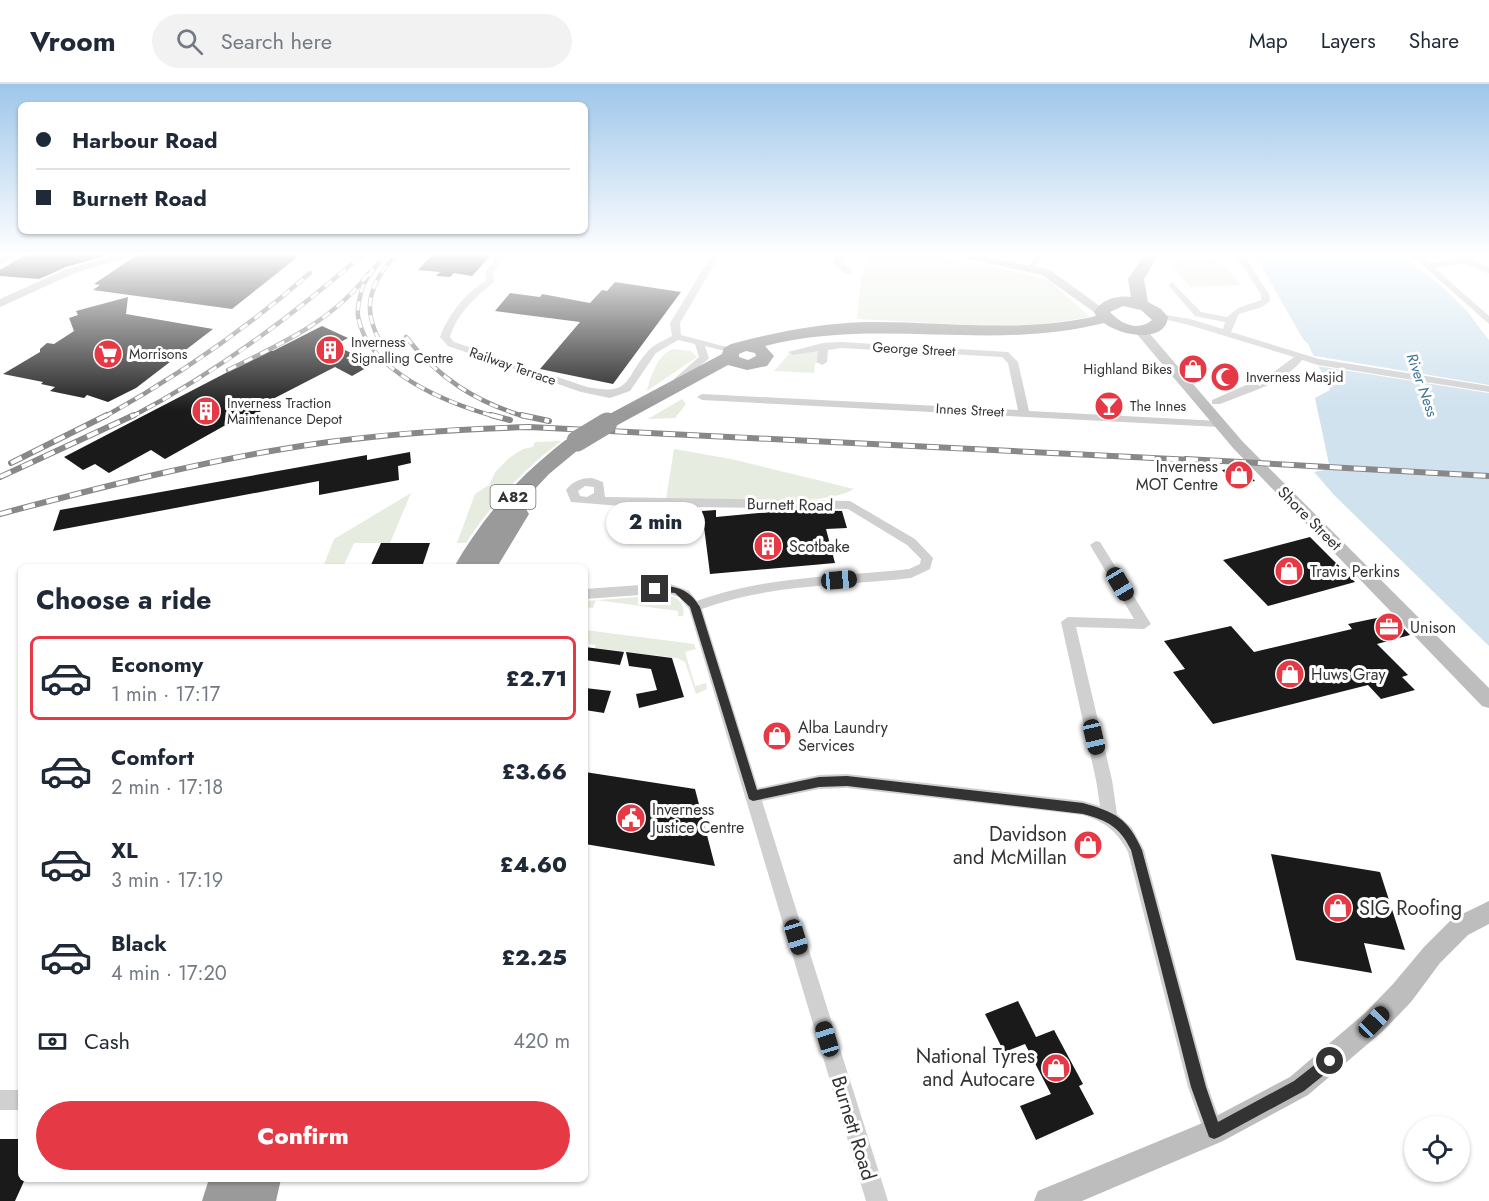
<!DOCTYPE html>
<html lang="en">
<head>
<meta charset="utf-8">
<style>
  body { margin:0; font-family:Jost,sans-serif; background:#f2f2f3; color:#1f2937; height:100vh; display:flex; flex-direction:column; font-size:22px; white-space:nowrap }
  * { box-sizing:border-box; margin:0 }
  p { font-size:20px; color:#747a83 }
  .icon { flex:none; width:33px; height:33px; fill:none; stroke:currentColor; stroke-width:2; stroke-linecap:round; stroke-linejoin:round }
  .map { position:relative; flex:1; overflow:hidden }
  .side { position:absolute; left:18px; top:480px; width:570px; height:618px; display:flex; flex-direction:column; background:#fff; border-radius:9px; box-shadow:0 2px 4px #0004 }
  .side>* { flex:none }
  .banner { position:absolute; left:18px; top:18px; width:570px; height:132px; border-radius:9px; box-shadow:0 2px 4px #0004; display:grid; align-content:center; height:132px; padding:0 18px; background:#fff }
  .tools { position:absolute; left:1404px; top:1032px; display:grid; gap:12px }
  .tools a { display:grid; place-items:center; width:66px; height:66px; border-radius:50%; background:#fff; box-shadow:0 2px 4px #0004; font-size:30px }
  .end { position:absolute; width:27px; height:27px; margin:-14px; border:8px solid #333; background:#fff; box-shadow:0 0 0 3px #fff }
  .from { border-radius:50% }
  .bubble { position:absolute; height:42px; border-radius:21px; background:#fff; box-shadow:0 2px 4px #0004; font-size:20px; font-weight:800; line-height:42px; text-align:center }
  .car { position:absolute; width:18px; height:36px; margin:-18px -9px; border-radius:8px; box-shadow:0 0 4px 2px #0007; background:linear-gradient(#222 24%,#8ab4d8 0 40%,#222 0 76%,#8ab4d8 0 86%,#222 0) }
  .banner b { display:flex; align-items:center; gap:21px; height:57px; font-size:22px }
  .banner b+b { border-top:2px solid #e0e1e3 }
  .banner i { width:15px; height:15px; background:#1f2937 }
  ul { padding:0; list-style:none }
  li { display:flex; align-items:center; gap:18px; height:84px; margin:0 12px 9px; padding:0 6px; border:3px solid transparent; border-radius:9px }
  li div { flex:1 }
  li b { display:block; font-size:22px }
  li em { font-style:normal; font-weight:800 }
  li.selected { border-color:#e63946 }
  li>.icon { width:54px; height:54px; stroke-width:1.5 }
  h2 { padding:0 18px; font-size:27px; line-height:72px }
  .pay { display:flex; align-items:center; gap:15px; height:66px; padding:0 18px; font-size:22px }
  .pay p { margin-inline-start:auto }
  .action { display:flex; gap:12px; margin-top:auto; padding:12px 18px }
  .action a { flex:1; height:69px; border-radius:36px; background:#e63946; color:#fff; font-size:24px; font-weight:800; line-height:69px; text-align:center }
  header { display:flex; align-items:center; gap:36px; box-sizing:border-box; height:84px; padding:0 30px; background:#fff; border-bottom:2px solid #e0e1e3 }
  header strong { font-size:28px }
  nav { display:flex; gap:33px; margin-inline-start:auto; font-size:21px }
  .search { width:420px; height:54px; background:#f2f2f3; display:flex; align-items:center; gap:15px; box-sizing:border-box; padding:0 21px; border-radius:33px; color:#747a83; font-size:22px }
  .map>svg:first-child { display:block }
  .green { fill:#e6ecdf }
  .water { fill:#cfe2ee }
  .pier { fill:#fff }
  .building { fill:#1a1a1a }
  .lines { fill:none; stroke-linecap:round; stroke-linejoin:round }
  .street { fill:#d0d0d0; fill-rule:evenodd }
  .secondary { fill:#bdbdbd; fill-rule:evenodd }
  .highway { fill:#9a9a9a; fill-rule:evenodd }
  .rail-far1-casing { stroke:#888; stroke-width:4.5 }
  .rail-casing { stroke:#888; stroke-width:6 }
  .rail-far1 { stroke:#fff; stroke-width:3; stroke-dasharray:9; stroke-linecap:butt }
  .rail { stroke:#fff; stroke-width:4; stroke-dasharray:12; stroke-linecap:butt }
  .highway-bridge { stroke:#9a9a9a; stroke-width:21 }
  .route { fill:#333 }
  .labels { text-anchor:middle; stroke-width:6; stroke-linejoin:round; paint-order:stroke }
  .far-poi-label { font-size:14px; fill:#333; stroke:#fff; text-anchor:start }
  .far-street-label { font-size:14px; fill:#333; stroke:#fff }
  .far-water-label { font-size:15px; font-style:italic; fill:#3f7597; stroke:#fff }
  .shield { fill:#fff; stroke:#707070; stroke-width:1.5 }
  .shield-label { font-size:15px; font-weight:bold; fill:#333 }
  .poi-label { font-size:16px; fill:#333; stroke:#fff; text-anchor:start }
  .street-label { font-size:16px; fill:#333; stroke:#fff }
  .near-poi-label { font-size:20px; fill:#333; stroke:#fff; text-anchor:end }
  .near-street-label { font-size:20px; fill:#333; stroke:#fff }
</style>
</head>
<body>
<header>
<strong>Vroom</strong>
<div class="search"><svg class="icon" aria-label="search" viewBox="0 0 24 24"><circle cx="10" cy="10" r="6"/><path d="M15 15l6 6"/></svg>Search here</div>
<nav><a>Map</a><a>Layers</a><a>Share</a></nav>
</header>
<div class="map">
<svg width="1489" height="1117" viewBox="0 0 1489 1117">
  <rect width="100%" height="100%" fill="#fff"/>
  <path class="green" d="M 869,171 L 927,171 L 1000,184 L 1048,196 L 1090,233 L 1039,241 L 989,242 L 857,235 L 861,195 Z
    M 1218,175 L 1241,201 L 1190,203 L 1169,177 Z
    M 673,265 L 691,267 L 697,273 L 647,307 C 650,293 658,270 673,265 Z
    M 819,266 L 819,279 L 815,279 L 814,289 L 774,287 L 790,269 Z
    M 682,315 L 686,320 L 675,334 L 648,335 Z
    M 561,357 C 522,387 492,419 466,459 L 457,459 L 475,410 L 489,401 L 496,387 L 509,374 L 523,365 L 533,363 L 535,358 Z
    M 674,365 L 731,375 L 854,405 C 820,425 710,415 666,415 Z
    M 411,409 L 390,459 L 354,459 L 343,483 L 323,483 L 334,455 Z
    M 665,511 C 676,512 686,519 683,532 L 678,532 L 678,527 L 596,516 L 593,524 L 585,523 L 585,517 Z
    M 585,546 L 694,560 L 696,565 L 685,568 L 695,602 L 706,599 L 707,605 L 696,610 L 685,578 L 677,574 L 595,564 L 596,561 L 588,560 L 589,557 L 585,556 Z"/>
  <path class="water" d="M 1249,171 L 1401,171 L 1441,202 L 1467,227 L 1489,256 L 1489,562 L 1335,412 L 1314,388 L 1330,385 L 1315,314 L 1330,306 L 1308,260 L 1303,255 L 1260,180 Z"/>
  <path class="pier" d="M 1309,271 L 1489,301 L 1489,309 L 1317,282 Z"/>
  <path class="building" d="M 25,171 L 107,171 L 66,183 L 39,195 L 0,192 L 0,186 Z
    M 137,171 L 300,171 L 232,225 L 93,206 L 100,201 L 94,200 Z
    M 432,171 L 491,171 L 472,192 L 454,189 L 450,193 L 436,192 L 440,188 L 418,186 Z
    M 615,198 L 681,208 L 613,300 L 540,285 L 580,238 L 495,227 L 510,209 L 540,213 L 542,210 L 590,219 L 602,206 L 607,207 Z
    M 128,213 L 126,230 L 213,245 L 136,304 L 108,318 L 87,311 L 84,314 L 50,307 L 55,303 L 41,300 L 43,298 L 3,290 L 40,268 L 40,265 L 47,259 L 54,260 L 74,247 L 69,234 L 78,231 L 76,227 Z
    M 322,242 L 348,254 L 335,261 L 353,270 L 346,274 L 366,284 L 352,292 L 335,283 L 265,319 L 270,322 L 245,336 L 240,333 L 165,375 L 151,366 L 109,389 L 95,380 L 83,386 L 64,373 L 270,266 L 273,267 Z
    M 410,368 L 411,379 L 398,382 L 399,396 L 319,411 L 319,397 L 53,447 L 60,426 L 367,371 L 367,376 Z
    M 1242,383 L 1255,397 L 1235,400 L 1222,386 Z
    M 716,426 L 716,433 L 791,426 L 842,427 L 847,444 L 826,445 L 835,479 L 710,490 L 702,427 Z
    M 1310,453 L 1355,498 L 1268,522 L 1223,476 Z
    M 381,459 L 430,459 L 422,483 L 370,483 Z
    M 1391,531 L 1410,551 L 1377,560 L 1408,591 L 1402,593 L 1415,606 L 1381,615 L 1368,601 L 1213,640 L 1173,588 L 1185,585 L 1164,557 L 1231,542 L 1254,568 L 1352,545 L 1348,540 Z
    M 585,563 L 624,568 L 620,581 L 585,576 Z
    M 626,568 L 672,574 L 684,613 L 639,624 L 636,610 L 657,606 L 651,585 L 629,582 Z
    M 585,604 L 611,607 L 604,629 L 585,626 Z
    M 585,688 L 695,705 L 715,782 L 585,760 Z
    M 1271,770 L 1380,788 L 1405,866 L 1364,859 L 1372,889 L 1296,876 Z
    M 1018,917 L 1036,953 L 1054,946 L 1083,1000 L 1079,1002 L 1094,1030 L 1036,1056 L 1020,1022 L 1051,1010 L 1025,960 L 1004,968 L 985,930 Z
    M 0,1055 L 21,1055 L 21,1095 L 25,1095 L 15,1117 L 0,1117 Z"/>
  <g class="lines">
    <path class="street" d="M 498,171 L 506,171 L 493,189 L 494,198 C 476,213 457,229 450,253 L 454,258 L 587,303 C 633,312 623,295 648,267 C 654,260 665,256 672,252 L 670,239 L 710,174 L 714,172 L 718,174 L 680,239 L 681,251 L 738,266 L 733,269 L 705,262 L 709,274 L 707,276 L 678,300 L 674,299 L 674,295 L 699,273 L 695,260 L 678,256 L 656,269 L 630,307 L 610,314 L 581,308 L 448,262 L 440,253 C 447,233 466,207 486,197 L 485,189 Z
      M 580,171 L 588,171 L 582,176 L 578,174 Z
      M 834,171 L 842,171 L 841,177 L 851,185 L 851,189 L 845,189 L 834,180 Z
      M 1034,171 L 1042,171 L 1035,185 L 1032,186 L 1028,183 Z
      M 1230,171 L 1245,173 L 1269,210 L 1270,217 L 1262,223 L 1239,230 L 1231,248 L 1319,275 L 1489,302 L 1489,308 L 1318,281 L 1302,276 C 1283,300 1246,309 1220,320 L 1212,320 L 1212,316 L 1271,290 L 1294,273 L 1189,241 L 1155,233 L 1160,230 L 1190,235 L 1223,245 L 1225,238 L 1195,232 L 1168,201 L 1172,198 L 1201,228 L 1227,233 L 1238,224 L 1261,216 L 1261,210 L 1239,177 Z
      M 1411,171 L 1420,171 L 1430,179 C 1449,178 1466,171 1485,171 L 1472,176 L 1489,184 L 1489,190 L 1464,179 L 1435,184 L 1489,232 L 1489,240 Z
      M 841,258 L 1008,268 L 1018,278 L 1029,327 L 1219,337 L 1224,340 L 1219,343 L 702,316 L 697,313 L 702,310 L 1018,326 L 1008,279 L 1002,273 L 841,264 L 828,266 L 827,278 L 822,281 L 817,278 L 818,267 L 793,271 L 788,268 L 823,259 Z
      M 592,394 L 603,398 L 605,413 L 850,417 L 915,455 L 933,474 L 930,485 L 911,494 C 841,502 769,500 702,525 L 758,704 L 819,691 L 847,690 L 1083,717 L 1100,722 L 1096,696 L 1061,538 L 1068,533 L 1134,535 L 1090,461 L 1096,457 L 1100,458 L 1151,540 L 1144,545 L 1076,543 L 1112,696 L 1117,730 L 1132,744 L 1144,766 L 1208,1003 L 1224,1048 L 1221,1055 L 1214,1058 L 1207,1055 L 1204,1048 L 1188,1003 L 1128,768 C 1118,748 1104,737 1083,731 L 847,704 L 819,705 L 762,717 L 888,1117 L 866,1117 L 689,525 L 679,513 L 667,509 L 585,515 L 585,505 L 668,499 L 689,507 L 697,517 C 765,492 838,493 909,485 L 920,480 L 921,475 L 907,461 L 848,425 L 621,422 L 571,418 L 566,406 C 573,397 581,394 592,394 ZM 585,402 L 594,403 L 594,409 L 587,413 L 580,412 L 578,407 Z
      M 0,1006 L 21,1006 L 21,1026 L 0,1026 Z"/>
    <path class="secondary" d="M 3,171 L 17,171 L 0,180 L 0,173 Z
      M 116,171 L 134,171 L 75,189 L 0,223 L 0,215 L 67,185 Z
      M 959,171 L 980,171 L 1050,186 L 1108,228 L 1102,232 L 1098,231 L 1042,191 L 965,174 Z
      M 1140,242 L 1144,243 L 1243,358 L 1489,604 L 1489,624 L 1482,622 L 1233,364 L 1136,249 L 1134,246 L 1136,243 Z
      M 1489,817 L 1489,840 L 1468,851 L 1440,879 L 1411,918 L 1383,947 L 1308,1011 L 1223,1057 L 1082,1117 L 1034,1117 L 1038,1107 L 1205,1038 L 1290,993 L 1365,929 L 1393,900 L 1424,863 L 1452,835 Z"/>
    <path class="highway" d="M 1144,171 L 1158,171 L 1144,195 L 1148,218 L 1161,225 L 1168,233 C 1165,261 1119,251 1104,239 C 991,268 878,233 765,262 L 774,272 L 767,282 L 747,286 L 728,281 L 614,343 L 600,343 L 598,339 L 600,335 L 722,270 L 724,264 L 731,260 C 776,248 821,239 867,238 C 944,237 1020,250 1096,232 L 1094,228 C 1102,215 1117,211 1131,213 L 1128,195 ZM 1123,222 L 1141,226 L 1152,236 C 1138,248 1121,240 1110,228 ZM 746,267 L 755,269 L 756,272 L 748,276 L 739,273 L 739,270 Z
      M 577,351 L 584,353 L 587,357 L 584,361 L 549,390 L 518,423 L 526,425 L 529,430 L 497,483 L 454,483 C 478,441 509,403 546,372 C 556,364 565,354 577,351 Z
      M 209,1095 L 281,1095 L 276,1117 L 202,1117 Z"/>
    <g class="rail-far1-casing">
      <path id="rail-far1" d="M 385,171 C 378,181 365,193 362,205 C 360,212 357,225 358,232 C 367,288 449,320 497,333
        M 406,253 C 438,294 476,318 526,333
        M 389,272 C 362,233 363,206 396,171
        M 228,286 C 281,260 333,237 369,189
        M 104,333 C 178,292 246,245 310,189
        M 131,333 C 216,289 290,234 362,171"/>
    </g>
    <g class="rail-casing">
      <path id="rail" d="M 491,331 L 510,336
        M 521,331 L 549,337
        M 1186,375 L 1489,392
        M 11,379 L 107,331
        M 0,393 L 134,331
        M 0,430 C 109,401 218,373 329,358 C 396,349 462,345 529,343 L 1193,376"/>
    </g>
    <use href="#rail-far1" class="rail-far1"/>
    <use href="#rail" class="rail"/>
    <path class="highway-bridge" d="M 577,357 L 607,339"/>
  </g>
  <linearGradient id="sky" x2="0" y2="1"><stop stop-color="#9ec6ea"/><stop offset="0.52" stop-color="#fff"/><stop offset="1" stop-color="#fff" stop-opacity="0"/></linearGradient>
  <rect width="1489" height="327" fill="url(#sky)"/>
  <path class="route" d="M 655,501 C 675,502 689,504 700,523 L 757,706 L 819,693 L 847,692 L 1083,719 C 1115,728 1128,734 1142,766 L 1206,1003 L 1218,1038 L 1294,997 L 1326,972 L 1330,970 L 1335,972 L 1337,977 L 1335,982 L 1304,1007 L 1219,1053 L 1214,1055 L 1209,1053 L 1191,1003 L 1131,766 C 1119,742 1108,737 1083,730 L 847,702 L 819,703 L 753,717 L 749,715 L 690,523 L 675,509 L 652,507 L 652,502 Z"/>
  <defs>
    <g id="building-disc" transform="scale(1.5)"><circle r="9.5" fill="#e63946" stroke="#fff"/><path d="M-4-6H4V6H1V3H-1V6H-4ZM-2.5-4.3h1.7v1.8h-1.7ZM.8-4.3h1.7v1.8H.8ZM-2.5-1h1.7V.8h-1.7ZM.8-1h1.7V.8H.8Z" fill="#fff"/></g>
    <g id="supermarket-disc" transform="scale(1.5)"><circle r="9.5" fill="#e63946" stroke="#fff"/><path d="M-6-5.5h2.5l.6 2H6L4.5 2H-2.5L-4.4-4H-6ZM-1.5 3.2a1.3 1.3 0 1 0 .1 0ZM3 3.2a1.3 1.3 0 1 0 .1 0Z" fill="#fff"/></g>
    <g id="shop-disc" transform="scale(1.5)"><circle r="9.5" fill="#e63946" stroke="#fff"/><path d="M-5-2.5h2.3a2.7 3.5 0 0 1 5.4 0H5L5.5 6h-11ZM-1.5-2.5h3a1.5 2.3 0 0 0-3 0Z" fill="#fff"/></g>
    <g id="mosque-disc" transform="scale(1.5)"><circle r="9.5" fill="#e63946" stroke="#fff"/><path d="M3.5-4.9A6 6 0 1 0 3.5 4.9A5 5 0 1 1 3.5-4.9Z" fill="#fff"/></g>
    <g id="bar-disc" transform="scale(1.5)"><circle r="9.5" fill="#e63946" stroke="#fff"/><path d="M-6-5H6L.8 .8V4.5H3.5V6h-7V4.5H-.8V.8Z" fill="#fff"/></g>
    <g id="office-disc" transform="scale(1.5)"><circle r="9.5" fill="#e63946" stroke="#fff"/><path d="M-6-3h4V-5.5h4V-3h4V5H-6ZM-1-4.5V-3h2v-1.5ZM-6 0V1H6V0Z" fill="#fff"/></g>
    <g id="civic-disc" transform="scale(1.5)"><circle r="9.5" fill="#e63946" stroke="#fff"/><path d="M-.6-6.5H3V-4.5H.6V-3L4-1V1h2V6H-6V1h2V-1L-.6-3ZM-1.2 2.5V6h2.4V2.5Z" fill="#fff"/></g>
  </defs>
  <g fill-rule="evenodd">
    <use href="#building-disc" x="330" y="266"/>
    <use href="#supermarket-disc" x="108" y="270"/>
    <use href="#shop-disc" x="1193" y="285"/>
    <use href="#mosque-disc" x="1225" y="293"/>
    <use href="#bar-disc" x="1109" y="322"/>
    <use href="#building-disc" x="206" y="327"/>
    <use href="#shop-disc" x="1239" y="391"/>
    <use href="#building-disc" x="768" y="462"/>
    <use href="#shop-disc" x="1289" y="487"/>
    <use href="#office-disc" x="1389" y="543"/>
    <use href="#shop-disc" x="1290" y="590"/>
    <use href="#shop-disc" x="777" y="652"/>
    <use href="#civic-disc" x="631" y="734"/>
    <use href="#shop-disc" x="1088" y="761"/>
    <use href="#shop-disc" x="1338" y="824"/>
    <use href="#shop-disc" x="1056" y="984"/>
  </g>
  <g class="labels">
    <g class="far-poi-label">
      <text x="351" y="263">Inverness<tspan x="351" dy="16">Signalling Centre</tspan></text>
      <text x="129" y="275">Morrisons</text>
      <text x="1172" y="290" text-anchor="end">Highland Bikes</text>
      <text x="1246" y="298">Inverness Masjid</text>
      <text x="227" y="324">Inverness Traction<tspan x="227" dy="16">Maintenance Depot</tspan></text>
      <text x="1130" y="327">The Innes</text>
    </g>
    <g class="far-street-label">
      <text transform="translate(914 265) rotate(3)" y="5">George Street</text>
      <text transform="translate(513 282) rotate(19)" y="5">Railway Terrace</text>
      <text transform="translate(970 326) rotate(3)" y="5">Innes Street</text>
    </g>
    <g class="far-water-label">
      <text transform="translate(1422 301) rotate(71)" y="5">River Ness</text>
    </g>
    <rect class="shield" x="490.5" y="401" width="45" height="24" rx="4.5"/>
    <g class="shield-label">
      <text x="513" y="418">A82</text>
    </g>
    <g class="poi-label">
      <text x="1218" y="388" text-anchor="end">Inverness<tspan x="1218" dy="18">MOT Centre</tspan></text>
      <text x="789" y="468">Scotbake</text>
      <text x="1310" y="493">Travis Perkins</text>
      <text x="1410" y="549">Unison</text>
      <text x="1311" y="596">Huws Gray</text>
      <text x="798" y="649">Alba Laundry<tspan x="798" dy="18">Services</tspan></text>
      <text x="652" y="731">Inverness<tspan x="652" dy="18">Justice Centre</tspan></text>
    </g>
    <g class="street-label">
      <text transform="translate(790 420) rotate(1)" y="6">Burnett Road</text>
      <text transform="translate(1310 434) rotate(45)" y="6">Shore Street</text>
    </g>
    <g class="near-poi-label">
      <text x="1067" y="757">Davidson<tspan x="1067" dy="23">and McMillan</tspan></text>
      <text x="1359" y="831" text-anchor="start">SIG Roofing</text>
      <text x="1035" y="979">National Tyres<tspan x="1035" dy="23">and Autocare</tspan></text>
    </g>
    <g class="near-street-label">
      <text transform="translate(854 1044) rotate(73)" y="7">Burnett Road</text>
    </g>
  </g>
</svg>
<div class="tools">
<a><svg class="icon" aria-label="locate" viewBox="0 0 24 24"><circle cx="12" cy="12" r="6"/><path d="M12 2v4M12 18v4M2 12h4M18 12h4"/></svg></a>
</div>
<i class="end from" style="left:1330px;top:977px"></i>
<i class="end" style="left:655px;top:505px"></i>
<div class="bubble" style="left:606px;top:418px;width:99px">2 min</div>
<i class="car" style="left:839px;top:496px;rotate:85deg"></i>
<i class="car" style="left:1120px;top:500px;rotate:149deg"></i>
<i class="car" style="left:1094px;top:653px;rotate:167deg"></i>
<i class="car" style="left:796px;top:853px;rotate:163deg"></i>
<i class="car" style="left:1374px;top:938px;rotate:44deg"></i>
<i class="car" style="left:827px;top:955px;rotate:343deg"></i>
<div class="banner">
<b><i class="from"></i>Harbour Road</b>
<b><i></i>Burnett Road</b>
</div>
<section class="side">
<h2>Choose a ride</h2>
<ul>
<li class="selected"><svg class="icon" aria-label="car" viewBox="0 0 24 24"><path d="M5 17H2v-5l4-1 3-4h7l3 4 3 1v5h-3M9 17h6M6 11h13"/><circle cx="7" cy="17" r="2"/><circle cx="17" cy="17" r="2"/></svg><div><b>Economy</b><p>1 min · 17:17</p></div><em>£2.71</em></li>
<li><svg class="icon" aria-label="car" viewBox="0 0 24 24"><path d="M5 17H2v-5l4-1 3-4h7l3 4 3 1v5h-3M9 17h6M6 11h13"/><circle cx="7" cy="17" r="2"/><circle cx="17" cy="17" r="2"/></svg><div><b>Comfort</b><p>2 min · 17:18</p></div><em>£3.66</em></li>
<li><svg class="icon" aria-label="car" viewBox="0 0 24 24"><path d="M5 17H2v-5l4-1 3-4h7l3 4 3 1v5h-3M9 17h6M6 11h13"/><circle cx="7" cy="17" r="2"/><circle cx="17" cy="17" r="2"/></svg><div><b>XL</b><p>3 min · 17:19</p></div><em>£4.60</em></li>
<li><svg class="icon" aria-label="car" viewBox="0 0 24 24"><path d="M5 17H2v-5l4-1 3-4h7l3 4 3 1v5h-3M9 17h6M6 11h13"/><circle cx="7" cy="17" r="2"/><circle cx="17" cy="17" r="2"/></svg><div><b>Black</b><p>4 min · 17:20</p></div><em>£2.25</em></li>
</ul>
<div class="pay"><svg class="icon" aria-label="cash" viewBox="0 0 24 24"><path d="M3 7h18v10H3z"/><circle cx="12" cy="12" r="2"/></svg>Cash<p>420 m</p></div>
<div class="action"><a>Confirm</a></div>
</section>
</div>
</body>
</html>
